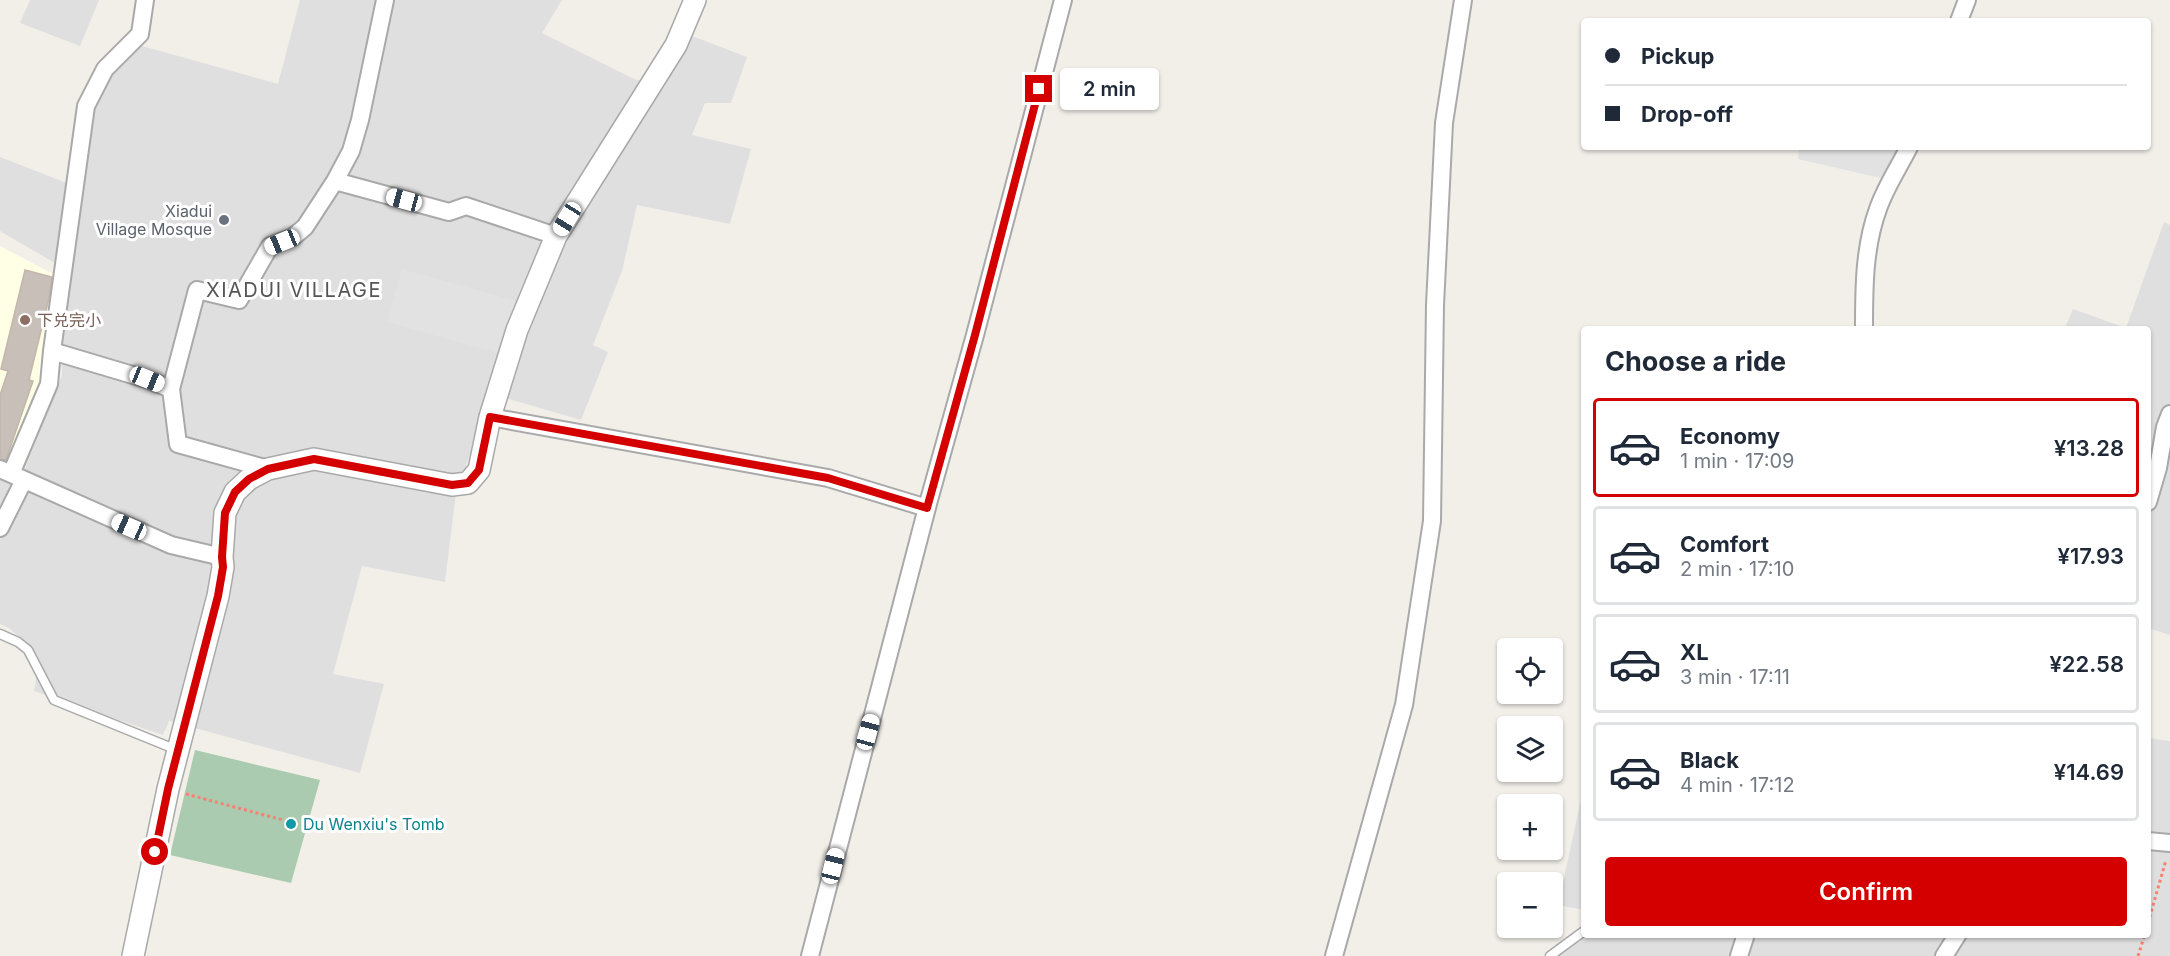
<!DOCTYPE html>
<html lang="en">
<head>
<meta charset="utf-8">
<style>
  body { margin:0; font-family:Inter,"Noto Sans SC",sans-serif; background:#f6f6f7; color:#1f2937; height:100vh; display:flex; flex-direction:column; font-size:22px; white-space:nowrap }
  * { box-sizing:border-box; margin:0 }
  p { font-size:20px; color:#747a83 }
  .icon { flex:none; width:33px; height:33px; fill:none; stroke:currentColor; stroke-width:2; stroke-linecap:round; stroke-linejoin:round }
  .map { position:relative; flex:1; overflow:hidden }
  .sheet { position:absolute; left:1581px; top:326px; width:570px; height:612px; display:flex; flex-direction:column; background:#fff; border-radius:6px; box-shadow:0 2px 4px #0004 }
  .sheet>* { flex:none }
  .guide { position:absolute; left:1581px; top:18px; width:570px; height:132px; border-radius:6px; box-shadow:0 2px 4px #0004; display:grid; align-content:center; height:132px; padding:0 24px; background:#fff }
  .buttons { position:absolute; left:1497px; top:638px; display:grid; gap:12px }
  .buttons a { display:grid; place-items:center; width:66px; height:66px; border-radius:6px; background:#fff; box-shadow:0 2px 4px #0004; font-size:30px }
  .end { position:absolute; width:27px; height:27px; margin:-14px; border:8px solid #d40000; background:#fff; box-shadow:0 0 0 3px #fff }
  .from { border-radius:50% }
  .bubble { position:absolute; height:42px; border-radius:6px; background:#fff; box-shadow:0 2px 4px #0004; font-size:20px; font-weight:600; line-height:42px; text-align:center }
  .car { position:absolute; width:18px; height:36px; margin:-18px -9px; border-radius:8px; box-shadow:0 0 4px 2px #0007; background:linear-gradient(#fff 24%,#345 0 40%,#fff 0 76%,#345 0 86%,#fff 0) }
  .guide b { display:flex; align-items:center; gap:21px; height:57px; font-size:22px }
  .guide b+b { border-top:2px solid #e0e1e3 }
  .guide i { width:15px; height:15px; background:#1f2937 }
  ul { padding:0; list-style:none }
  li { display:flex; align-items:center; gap:18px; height:99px; margin:0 12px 9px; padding:0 12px; border:3px solid #e0e1e3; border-radius:6px }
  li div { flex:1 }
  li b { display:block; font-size:22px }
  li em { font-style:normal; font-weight:600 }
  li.selected { border-color:#d40000 }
  li>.icon { width:54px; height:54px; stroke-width:1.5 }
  h2 { padding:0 24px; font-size:27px; line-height:72px }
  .button { display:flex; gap:12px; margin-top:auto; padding:12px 24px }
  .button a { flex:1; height:69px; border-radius:6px; background:#d40000; color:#fff; font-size:24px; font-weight:600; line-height:69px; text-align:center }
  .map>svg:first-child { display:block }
  .residential { fill:#e0dfdf }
  .education { fill:#ffffe5 }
  .cemetery { fill:#aacbaf }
  .parking { fill:#e2e2e2 }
  .building { fill:#c7bfb8; stroke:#c4b6ab; stroke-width:1.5 }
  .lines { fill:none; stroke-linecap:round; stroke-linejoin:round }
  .service-casing { stroke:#a9a9a9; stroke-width:11 }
  .minor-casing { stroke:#a9a9a9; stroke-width:20 }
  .tertiary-casing { stroke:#a9a9a9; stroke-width:24 }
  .path { stroke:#fa8072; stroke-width:3; stroke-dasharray:3 3; stroke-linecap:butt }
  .service { stroke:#fff; stroke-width:8 }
  .minor { stroke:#fff; stroke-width:16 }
  .tertiary { stroke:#fff; stroke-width:21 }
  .route { stroke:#d40000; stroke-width:8 }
  .worship-dot { fill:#6b7280; stroke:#fff; stroke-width:2 }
  .education-dot { fill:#8d6e63; stroke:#fff; stroke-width:2 }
  .culture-dot { fill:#0f9aa8; stroke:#fff; stroke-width:2 }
  .labels { text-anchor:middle; stroke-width:6; stroke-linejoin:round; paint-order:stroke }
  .worship-label { font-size:16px; fill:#5b616d; stroke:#fff; text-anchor:end }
  .education-label { font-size:16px; fill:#785e54; stroke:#fff; text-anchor:start }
  .culture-label { font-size:16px; fill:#0d838f; stroke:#fff; text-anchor:start }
  .quarter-label { font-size:20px; letter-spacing:1.5px; fill:#555; stroke:#fff }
</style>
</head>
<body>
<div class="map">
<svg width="2170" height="956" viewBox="0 0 2170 956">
  <rect width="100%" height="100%" fill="#f2efe9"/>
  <path class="residential" d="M 30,0 L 99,0 L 80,46 L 20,23 Z
    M 300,0 L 562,0 L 542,33 L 632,78 L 663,89 L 692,36 L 747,57 L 731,103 L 705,103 L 692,135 L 751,149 L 730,224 L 637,205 L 622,271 L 593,345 L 608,352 L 581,420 L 492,394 L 456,493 L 445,582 L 362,566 L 333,674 L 384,684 L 360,773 L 169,721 L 163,735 L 34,691 L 36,681 L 34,651 L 9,628 L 0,624 L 0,476 L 19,484 L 62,375 L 60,266 L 0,231 L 0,157 L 72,185 L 91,91 L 135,44 L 278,84 Z
    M 2164,222 L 2170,225 L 2170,635 L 2148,628 L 2148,328 L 2126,328 Z
    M 2073,309 L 2126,328 L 2065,328 Z
    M 2148,738 L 2170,741 L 2170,956 L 1549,956 L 1584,934 L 2148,934 Z
    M 1584,786 L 1584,910 L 1558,905 Z"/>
  <path class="education" d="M 0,246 L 55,275 L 46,365 L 11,454 L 0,449 Z"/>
  <path class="cemetery" d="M 195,750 L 320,780 L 291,883 L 170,855 Z"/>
  <path class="parking" d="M 1799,147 L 1900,147 L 1885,179 L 1798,159 Z
    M 402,269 L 516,301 L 501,354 L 387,322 Z"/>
  <path class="building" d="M 25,270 L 52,277 L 49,298 L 29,380 L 33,381 L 6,460 L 0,459 L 0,395 L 8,371 L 1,369 Z"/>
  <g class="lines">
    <g class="service-casing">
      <path id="service" d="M 0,634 L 18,642 L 28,650 L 54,700 L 177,750
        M 1550,956 L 1584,931"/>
    </g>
    <g class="minor-casing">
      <path id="minor" d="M 1959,21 L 1967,0
        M 335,181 L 449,212 L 466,206 L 556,236
        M 1864,328 C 1864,289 1864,247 1878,209 C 1885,188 1899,167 1909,147
        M 52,351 L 86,106 L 105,69 L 140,34 L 145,0
        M 171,389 L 197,290 L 239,300 L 270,246 L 293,237 L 305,227 L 335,181 L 351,151 L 360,120 L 385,0
        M 490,417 L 828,478 L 927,508
        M 0,469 L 171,545 L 222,557
        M 11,474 L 49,384 L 52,351 L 146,379 L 171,389 L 178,444 L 268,469
        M 2148,502 L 2158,468 L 2165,427 L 2170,414
        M 0,528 L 24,480
        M 2148,841 L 2170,843
        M 810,956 L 929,500 L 975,335 L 1063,0
        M 1334,956 L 1404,705 L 1432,521 L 1435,305 L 1444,123 L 1463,0
        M 1739,956 L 1746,934
        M 1944,956 L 1958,934"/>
    </g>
    <g class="tertiary-casing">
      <path id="tertiary" d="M 133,956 L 168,789 L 218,596 L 223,567 L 222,557 L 225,513 L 235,492 L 249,479 L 268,469 L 314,459 L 452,485 L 468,483 L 479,470 L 490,417 L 517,330 L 556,236 L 676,45 L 695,0"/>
    </g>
    <path class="path" d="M 186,794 L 283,820
      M 2148,923 L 2166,860
      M 2138,956 L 2145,934"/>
    <use href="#service" class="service"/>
    <use href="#minor" class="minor"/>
    <use href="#tertiary" class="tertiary"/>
  </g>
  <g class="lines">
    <path class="route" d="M 155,852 L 168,789 L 218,596 L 223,567 L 222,557 L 225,513 L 235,492 L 249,479 L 268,469 L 314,459 L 452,485 L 468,483 L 479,470 L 490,417 L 828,478 L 927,508 L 975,335 L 1039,89"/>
  </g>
  <circle class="worship-dot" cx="224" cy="220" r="6"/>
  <circle class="education-dot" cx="25" cy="320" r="6"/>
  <circle class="culture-dot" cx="291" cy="824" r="6"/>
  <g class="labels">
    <g class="worship-label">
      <text x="212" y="217">Xiadui<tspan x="212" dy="18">Village Mosque</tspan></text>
    </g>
    <g class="education-label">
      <text x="37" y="326">下兑完小</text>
    </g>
    <g class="culture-label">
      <text x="303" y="830">Du Wenxiu's Tomb</text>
    </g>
    <g class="quarter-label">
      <text x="294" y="297">XIADUI VILLAGE</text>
    </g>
  </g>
</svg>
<div class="buttons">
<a><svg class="icon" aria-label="locate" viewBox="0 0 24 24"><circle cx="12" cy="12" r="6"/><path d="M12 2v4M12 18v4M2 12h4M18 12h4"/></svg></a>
<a><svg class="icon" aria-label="layers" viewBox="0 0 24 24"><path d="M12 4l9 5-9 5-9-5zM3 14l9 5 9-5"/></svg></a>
<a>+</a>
<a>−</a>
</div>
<i class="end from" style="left:155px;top:852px"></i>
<i class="end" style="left:1039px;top:89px"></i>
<div class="bubble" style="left:1060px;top:68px;width:99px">2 min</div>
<i class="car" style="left:404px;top:200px;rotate:285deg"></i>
<i class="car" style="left:567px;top:219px;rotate:212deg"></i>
<i class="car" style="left:282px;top:242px;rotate:248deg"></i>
<i class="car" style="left:147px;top:379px;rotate:112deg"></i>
<i class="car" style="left:129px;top:527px;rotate:294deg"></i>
<i class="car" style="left:868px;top:732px;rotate:15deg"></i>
<i class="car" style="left:833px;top:866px;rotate:14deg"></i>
<div class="guide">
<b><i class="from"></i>Pickup</b>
<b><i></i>Drop-off</b>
</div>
<section class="sheet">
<h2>Choose a ride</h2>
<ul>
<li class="selected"><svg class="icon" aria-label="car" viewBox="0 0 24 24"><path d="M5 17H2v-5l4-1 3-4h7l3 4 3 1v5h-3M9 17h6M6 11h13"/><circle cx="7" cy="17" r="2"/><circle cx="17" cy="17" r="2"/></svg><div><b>Economy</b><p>1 min · 17:09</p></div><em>¥13.28</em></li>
<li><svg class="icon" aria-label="car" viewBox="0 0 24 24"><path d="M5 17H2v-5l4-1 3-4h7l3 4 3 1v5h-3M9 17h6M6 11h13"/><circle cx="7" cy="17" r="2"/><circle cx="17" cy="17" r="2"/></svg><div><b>Comfort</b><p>2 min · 17:10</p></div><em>¥17.93</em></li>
<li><svg class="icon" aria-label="car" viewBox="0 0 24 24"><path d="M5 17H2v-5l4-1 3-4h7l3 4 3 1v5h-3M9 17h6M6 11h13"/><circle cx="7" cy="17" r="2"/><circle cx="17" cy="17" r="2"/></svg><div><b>XL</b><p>3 min · 17:11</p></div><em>¥22.58</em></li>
<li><svg class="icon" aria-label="car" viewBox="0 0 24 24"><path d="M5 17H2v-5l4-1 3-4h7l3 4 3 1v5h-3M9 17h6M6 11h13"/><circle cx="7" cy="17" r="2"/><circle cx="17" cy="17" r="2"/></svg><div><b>Black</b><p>4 min · 17:12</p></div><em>¥14.69</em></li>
</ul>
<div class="button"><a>Confirm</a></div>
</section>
</div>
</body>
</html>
